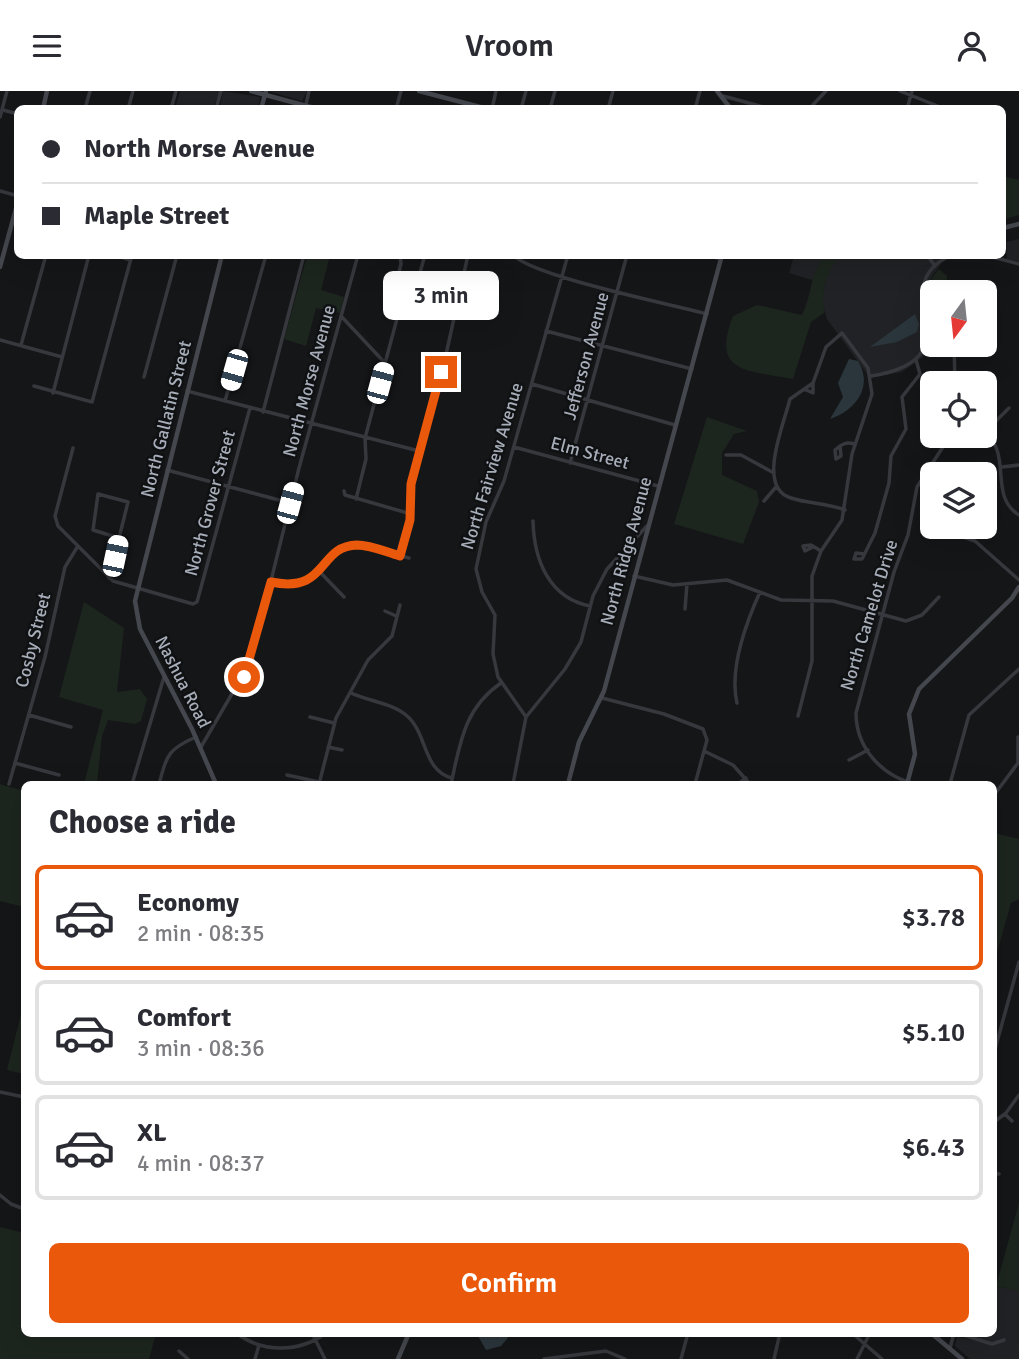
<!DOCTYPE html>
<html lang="en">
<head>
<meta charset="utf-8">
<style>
  body { margin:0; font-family:Signika,sans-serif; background:#f2f2f3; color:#2b2b33; height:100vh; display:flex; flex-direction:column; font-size:26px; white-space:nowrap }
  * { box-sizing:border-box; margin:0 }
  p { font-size:23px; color:#7c7c81 }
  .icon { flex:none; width:38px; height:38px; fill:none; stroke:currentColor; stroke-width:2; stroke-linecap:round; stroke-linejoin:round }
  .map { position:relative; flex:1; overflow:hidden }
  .drawer { position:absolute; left:21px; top:690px; width:976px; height:556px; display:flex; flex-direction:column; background:#fff; border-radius:10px; box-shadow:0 7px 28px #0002 }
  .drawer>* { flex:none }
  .top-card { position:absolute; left:14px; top:14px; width:992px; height:154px; border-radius:10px; box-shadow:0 7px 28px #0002; display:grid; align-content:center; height:154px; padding:0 28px; background:#fff }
  .needle { width:46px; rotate:195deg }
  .buttons { position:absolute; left:920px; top:189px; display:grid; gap:14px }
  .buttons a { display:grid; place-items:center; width:77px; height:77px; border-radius:10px; background:#fff; box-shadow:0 7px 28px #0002; font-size:35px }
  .end { position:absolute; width:32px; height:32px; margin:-16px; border:9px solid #ea580c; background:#fff; box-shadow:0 0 0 4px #fff }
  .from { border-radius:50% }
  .bubble { position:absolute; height:49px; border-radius:10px; background:#fff; box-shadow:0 7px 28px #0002; font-size:23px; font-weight:600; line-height:49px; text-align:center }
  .car { position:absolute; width:21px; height:42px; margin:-21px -10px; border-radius:9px; box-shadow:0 0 5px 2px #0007; background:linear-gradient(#fff 24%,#345 0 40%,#fff 0 76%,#345 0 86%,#fff 0) }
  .top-card b { display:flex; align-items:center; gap:24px; height:66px; font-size:26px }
  .top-card b+b { border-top:2px solid #e1e1e2 }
  .top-card i { width:18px; height:18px; background:#2b2b33 }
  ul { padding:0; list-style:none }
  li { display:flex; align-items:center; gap:21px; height:105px; margin:0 14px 10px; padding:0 14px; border:4px solid #e1e1e2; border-radius:10px }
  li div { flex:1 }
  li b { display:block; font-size:26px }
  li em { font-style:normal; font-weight:600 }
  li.on { border-color:#ea580c }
  li>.icon { width:63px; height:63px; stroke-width:1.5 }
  h2 { padding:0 28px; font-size:32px; line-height:84px }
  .cta { display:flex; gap:14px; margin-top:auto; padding:14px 28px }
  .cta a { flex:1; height:80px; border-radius:10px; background:#ea580c; color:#fff; font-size:28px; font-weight:600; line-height:80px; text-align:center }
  header { display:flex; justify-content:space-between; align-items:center; height:91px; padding:0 28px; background:#fff; font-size:32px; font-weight:600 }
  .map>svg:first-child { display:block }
  .built { fill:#212225 }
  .green { fill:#1d261e }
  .water { fill:#2b363c }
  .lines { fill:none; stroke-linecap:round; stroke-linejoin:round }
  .street { stroke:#36383d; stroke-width:3.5 }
  .secondary { stroke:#44474d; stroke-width:4.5 }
  .route { stroke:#ea580c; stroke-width:9 }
  .labels { text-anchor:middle; stroke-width:5; stroke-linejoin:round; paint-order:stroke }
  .street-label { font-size:18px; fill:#a7aeb9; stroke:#101113 }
</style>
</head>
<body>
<header><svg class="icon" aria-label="menu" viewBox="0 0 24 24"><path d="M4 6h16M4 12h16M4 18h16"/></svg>Vroom<svg class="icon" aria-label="person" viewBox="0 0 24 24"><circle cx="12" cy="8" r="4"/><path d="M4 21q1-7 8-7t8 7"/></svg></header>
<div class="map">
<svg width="1019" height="1268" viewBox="0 0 1019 1268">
  <rect width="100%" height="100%" fill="#151618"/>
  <path class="built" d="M 180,0 L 220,0 L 213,17 L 175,18 Z
    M 223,0 L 260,6 L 258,17 L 220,17 Z
    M 268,0 L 307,0 L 302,10 Z
    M 1019,148 L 1019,171 L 1007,168 L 1006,151 Z
    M 794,165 L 823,165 L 818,180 L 812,189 L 789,182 Z
    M 838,165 L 937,165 L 941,173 L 931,187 L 928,230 L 933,233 L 933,254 L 923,266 L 902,281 L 870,287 L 827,228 L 822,209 L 826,185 Z
    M 996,1195 L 1019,1200 L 1019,1268 L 970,1268 L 955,1255 L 957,1246 L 978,1250 L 981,1243 L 994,1242 Z"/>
  <path class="green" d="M 1003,85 L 1019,89 L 1019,124 L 1003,129 Z
    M 307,165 L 330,165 L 321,199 L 344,206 L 340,222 L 316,217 L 306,255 L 284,248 Z
    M 823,165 L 838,165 C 828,183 819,199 825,221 L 811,231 L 793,288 C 749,279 710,284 733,225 L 757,214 L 802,224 C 808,211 809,203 812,191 C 813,183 820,174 823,165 Z
    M 939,178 L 947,185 L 945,201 L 933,201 L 933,233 L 929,231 C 925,211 925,193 939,178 Z
    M 707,326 L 747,340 L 734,343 L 722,362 L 722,384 L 757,400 L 759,411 L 743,453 L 674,433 Z
    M 84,511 L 124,537 L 117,601 L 140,598 L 147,608 L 141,630 L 135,633 L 108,629 L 102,645 L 97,693 L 84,693 L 103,619 L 59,606 Z
    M 0,693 L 24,700 L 24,816 L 0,810 Z
    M 994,742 L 1019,748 L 1019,808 L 1011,812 L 994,872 Z
    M 24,911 L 24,983 L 7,979 Z
    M 1019,1112 L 1019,1200 L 996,1195 Z
    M 0,1136 L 24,1142 L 24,1242 L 156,1243 L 149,1268 L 0,1268 Z"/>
  <path class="water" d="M 915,223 L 919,233 L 917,241 L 897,251 L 870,256 Z
    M 849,268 L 858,270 C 874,296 855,320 830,328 L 843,306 L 838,292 Z
    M 477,1243 L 511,1243 L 501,1255 L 486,1259 Z"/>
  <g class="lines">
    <path class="street" d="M 900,0 L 945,18
      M 723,5 L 771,18
      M 85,18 L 90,0
      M 128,18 L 133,0
      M 171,18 L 176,0
      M 216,18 L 221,0
      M 305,18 L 309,0
      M 396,18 L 401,0
      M 492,18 L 496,0
      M 521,18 L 526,0
      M 550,18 L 555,0
      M 608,18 L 613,0
      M 695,18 L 700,0
      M 809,18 L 826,0
      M 907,18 L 912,0
      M 3,19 L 18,23
      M 0,26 L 7,0
      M 0,100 L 18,105
      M 115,164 L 130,169
      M 513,164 C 535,186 670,213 707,223
      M 707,164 L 721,168
      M 927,164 L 935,175
      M 985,164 L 1019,173
      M 395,196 L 415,199 L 425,164
      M 392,209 L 401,173 L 400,164
      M 341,225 L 385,272
      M 546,240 L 692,278
      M 0,249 L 62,266
      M 21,254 L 46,164
      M 954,254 L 955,292
      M 955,260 L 974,254
      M 871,285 C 982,267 878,196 952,164
      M 144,286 L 177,164
      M 532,293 L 675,334
      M 34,295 L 92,311 L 132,164
      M 804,298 L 813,302 L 813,292
      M 187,300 L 419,360
      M 53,302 L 89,164
      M 225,310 L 266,164
      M 263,321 L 304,164
      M 985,341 C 1013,365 988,405 1019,424
      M 985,341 L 1009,317
      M 840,355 L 841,365 L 836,368 L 835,359 C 841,354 846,350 854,353
      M 514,356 L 658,395
      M 73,357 L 55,425 L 58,435 L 113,490 L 193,513 L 197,511 L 250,317
      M 726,364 L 741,364 L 772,381
      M 570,372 L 627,164
      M 1002,376 L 1019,374
      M 928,377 L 937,383
      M 167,379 L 290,412
      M 344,400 L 345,404 L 411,423
      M 98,403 L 128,411 L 119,447 L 93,439 Z
      M 356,408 L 366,368 L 365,347 L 398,224
      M 764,410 L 776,396
      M 533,430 C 534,469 549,507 590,515
      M 963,446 L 975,450 L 1019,489
      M 803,455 L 811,454 L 821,460
      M 803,455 L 805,460 L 813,456
      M 864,463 L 856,462 L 854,468 L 862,468 L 875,442 L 889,392 L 891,365 L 906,338 L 902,306 L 920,283 L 916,269
      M 400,465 L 410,429 L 411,393 L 447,259 L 468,164
      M 319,480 L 344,506
      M 634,485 L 673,494 L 727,489 L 781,509 L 833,510 L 906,530 L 922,524 L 939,506
      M 109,487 L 119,447
      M 271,491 C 328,502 312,464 350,455 C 368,451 392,463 409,467
      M 685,518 L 687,493
      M 385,520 L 396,525
      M 351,602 C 368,610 392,612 406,624 C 428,642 422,679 452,687
      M 602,607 L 664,623 L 703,638 L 707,649 L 695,693
      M 737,612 C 729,578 746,532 760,501
      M 29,624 L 71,636
      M 798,625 L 812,570 L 812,485 L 821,460 L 842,429 L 852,363 L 872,303 L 868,277 L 842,242 L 826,256 L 813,292 L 790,308 C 784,333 756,397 791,407 C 809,413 824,411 845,419
      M 310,626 L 334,632
      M 526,626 L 498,586 L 493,563 L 495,524 L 482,501 L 476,478 L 486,431 L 504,390 L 568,164
      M 201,656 L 251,570 L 299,377 L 358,164
      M 328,656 L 342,659
      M 704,660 L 733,674 L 750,693
      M 849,669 L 868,659
      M 15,672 L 59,684
      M 287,684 L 319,691
      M 9,693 L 45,566 L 65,476 L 78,455
      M 132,693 L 164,586
      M 159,693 C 167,664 168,658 196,646
      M 319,693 L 336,627 L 368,569 L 392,545 L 400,514
      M 451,693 C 460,653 464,617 501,592
      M 513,693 L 526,626 L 565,578 L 581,551 L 593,505 L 607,478 L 647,435
      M 738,693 L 746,687
      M 915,693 C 882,685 856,657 856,622 L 894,481 L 908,444 L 917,396 L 950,345
      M 950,693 L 969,624 L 1019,578
      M 994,704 L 1018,672 L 1018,646
      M 994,962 L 1019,871
      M 0,1001 L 24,1006
      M 1005,1023 L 1012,1030
      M 994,1031 L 1006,1022 L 1019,1004
      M 994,1082 L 999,1083
      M 0,1104 L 11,1113 L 24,1118
      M 236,1242 C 263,1262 299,1262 326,1242
      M 312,1242 L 325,1268
      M 852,1242 L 882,1268
      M 957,1242 L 992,1253 L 1004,1249
      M 950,1257 L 954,1242
      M 179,1260 L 188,1268
      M 255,1268 L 259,1254
      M 544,1268 L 606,1260 L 625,1268
      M 681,1268 L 688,1242
      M 774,1268 L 780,1242
      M 857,1268 L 870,1242"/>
    <path class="secondary" d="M 251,0 L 318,18
      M 419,0 L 488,18
      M 717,0 L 731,18
      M 43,18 L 47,0
      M 261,18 L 266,0
      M 1003,137 L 1019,133
      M 0,176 L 18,110
      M 216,693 L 192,638 L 140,538 L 135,510 L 222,164
      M 568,693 L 579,651 L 604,600 L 722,164
      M 907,693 L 915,663 L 909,623 L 919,598 L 1012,507 L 1019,496
      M 931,1242 L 962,1268
      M 398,1268 L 409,1242"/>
  </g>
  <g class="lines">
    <path class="route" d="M 244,586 L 271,491 C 329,503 317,455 357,454 C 371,454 386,461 400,465 L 410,429 L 411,393 L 441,281"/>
  </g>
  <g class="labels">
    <g class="street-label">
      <text transform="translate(586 265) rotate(-75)" y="6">Jefferson Avenue</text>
      <text transform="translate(309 290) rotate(-75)" y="6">North Morse Avenue</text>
      <text transform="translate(166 328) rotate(-76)" y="6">North Gallatin Street</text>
      <text transform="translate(590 362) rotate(15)" y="6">Elm Street</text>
      <text transform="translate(492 375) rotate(-73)" y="6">North Fairview Avenue</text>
      <text transform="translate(210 412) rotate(-75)" y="6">North Grover Street</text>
      <text transform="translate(626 460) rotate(-75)" y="6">North Ridge Avenue</text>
      <text transform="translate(869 524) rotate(-73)" y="6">North Camelot Drive</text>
      <text transform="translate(33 549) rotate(-76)" y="6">Cosby Street</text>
      <text transform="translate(183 591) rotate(63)" y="6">Nashua Road</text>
    </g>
  </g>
</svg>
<div class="buttons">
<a><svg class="needle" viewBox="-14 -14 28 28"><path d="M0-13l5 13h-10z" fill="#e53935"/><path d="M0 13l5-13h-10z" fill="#7c7c81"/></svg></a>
<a><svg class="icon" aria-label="locate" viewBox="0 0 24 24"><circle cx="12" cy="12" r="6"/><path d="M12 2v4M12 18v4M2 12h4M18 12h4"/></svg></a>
<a><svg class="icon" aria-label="layers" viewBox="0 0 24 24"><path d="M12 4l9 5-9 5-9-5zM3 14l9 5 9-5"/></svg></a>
</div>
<i class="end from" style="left:244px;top:586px"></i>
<i class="end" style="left:441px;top:281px"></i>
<div class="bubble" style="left:383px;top:180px;width:116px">3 min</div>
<i class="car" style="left:234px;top:279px;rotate:196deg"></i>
<i class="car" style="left:380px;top:292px;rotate:15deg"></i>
<i class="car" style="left:290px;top:412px;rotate:15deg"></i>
<i class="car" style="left:115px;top:465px;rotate:12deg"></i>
<div class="top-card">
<b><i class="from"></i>North Morse Avenue</b>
<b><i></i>Maple Street</b>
</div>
<section class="drawer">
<h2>Choose a ride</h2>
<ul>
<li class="on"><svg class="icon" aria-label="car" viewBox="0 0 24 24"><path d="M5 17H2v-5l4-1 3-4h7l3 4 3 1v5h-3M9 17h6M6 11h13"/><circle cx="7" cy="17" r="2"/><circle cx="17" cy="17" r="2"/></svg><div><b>Economy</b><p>2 min · 08:35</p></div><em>$3.78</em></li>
<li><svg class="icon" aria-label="car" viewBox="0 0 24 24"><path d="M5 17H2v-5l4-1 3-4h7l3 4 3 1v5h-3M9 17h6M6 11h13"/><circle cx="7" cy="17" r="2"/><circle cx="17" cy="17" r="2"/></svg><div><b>Comfort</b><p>3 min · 08:36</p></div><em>$5.10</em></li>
<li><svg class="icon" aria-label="car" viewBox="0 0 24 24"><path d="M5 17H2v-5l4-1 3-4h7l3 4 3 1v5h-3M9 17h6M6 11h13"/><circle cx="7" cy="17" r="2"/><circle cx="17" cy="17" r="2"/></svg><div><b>XL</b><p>4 min · 08:37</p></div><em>$6.43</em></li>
</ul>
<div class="cta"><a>Confirm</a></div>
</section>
</div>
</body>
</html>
